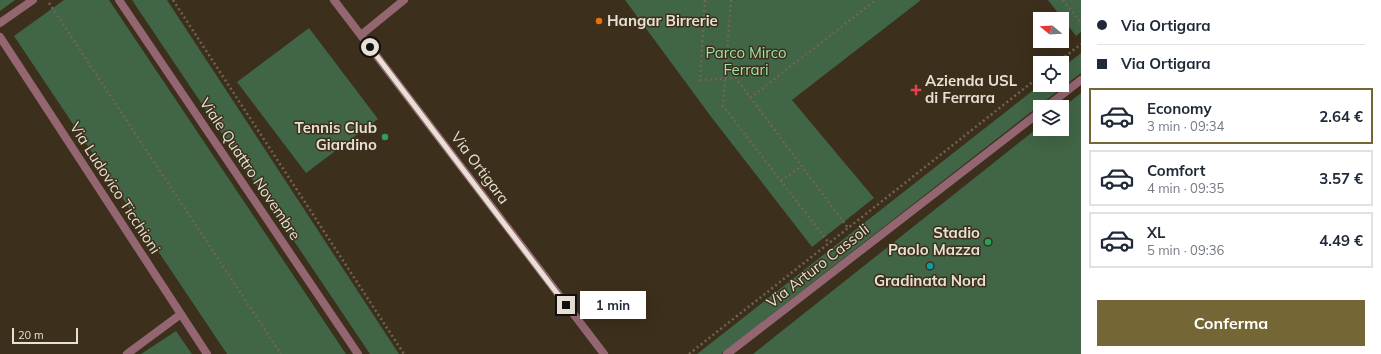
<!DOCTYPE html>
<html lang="it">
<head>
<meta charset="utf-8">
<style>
  body { margin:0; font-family:Mulish,sans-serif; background:#f6f6f7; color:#1f2937; height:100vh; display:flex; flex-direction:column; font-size:15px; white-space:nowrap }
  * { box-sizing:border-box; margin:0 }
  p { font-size:13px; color:#747a83 }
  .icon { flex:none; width:22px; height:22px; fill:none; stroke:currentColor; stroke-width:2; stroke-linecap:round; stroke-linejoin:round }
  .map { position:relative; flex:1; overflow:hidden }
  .drawer { display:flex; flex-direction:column; background:#fff; width:300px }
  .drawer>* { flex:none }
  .banner { display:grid; align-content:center; height:88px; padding:0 16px; background:#fff }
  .needle { width:26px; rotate:288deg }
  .controls { position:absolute; left:1033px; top:12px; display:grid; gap:8px }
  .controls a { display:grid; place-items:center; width:36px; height:36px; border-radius:0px; background:#fff; box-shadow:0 4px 16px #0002; font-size:20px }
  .scale { position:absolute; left:12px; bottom:10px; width:66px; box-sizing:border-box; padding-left:4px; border:2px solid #e8e0d4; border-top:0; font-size:11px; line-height:14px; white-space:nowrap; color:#e8e0d4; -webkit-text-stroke:3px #3c2f1b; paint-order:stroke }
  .end { position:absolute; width:18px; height:18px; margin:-9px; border:5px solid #e8e0d4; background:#111; box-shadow:0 0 0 2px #111 }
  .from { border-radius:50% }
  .bubble { position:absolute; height:28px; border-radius:0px; background:#fff; box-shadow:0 4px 16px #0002; font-size:13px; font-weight:700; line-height:28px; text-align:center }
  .banner b { display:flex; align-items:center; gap:14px; height:38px; font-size:15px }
  .banner b+b { border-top:1px solid #e0e1e3 }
  .banner i { width:10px; height:10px; background:#1f2937 }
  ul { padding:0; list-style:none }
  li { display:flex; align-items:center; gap:12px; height:56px; margin:0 8px 6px; padding:0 8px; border:2px solid #e0e1e3; border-radius:0px }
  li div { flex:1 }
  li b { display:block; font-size:15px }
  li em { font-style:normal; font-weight:700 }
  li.current { border-color:#746635 }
  li>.icon { width:36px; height:36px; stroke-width:1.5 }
  .action { display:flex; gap:8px; margin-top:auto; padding:8px 16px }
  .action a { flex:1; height:46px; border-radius:0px; background:#746635; color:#fff; font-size:16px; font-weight:700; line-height:46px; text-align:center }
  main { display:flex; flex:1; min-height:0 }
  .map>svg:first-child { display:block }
  .green { fill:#416547 }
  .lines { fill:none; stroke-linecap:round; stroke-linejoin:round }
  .path { stroke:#706453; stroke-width:2.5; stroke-dasharray:2 3; stroke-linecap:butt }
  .minor { stroke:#946672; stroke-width:8 }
  .route { stroke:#e8e0d4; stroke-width:5 }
  .food-dot { fill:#e8710a; stroke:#3c2f1b; stroke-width:1.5 }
  .health-dot { fill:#e0444e; stroke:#3c2f1b; stroke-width:1.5 }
  .leisure-dot { fill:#2e9e5b; stroke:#3c2f1b; stroke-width:1.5 }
  .culture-dot { fill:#0f9aa8; stroke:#3c2f1b; stroke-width:1.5 }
  .labels { text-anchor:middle; stroke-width:3; stroke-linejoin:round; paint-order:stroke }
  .poi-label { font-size:15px; font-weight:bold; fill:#e8e0d4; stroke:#3c2f1b; text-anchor:start }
  .park-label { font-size:15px; fill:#9ee2a8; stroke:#3c2f1b }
  .street-label { font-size:15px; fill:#e8e0d4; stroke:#3c2f1b }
</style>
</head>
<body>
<main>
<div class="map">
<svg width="1081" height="354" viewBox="0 0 1081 354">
  <rect width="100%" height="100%" fill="#3c2f1b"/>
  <path class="green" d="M 0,0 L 15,0 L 0,11 Z
    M 64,0 L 109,0 L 346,354 L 227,354 L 14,36 Z
    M 132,0 L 167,0 L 399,354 L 370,354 Z
    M 625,0 L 921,0 L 792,100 L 874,198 L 812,247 L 712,118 Z
    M 1048,0 L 1081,0 L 1081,32 L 1076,36 Z
    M 309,28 L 378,119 L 306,173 L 237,82 Z
    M 1081,53 L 1081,73 L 721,354 L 697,354 L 1040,85 L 1062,85 L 1062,68 Z
    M 1081,93 L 1081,354 L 753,354 L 1040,126 L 1040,129 L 1062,129 L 1062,108 Z
    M 176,331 L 192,354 L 141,354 Z"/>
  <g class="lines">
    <path class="path" d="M 173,0 L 404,354
      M 705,0 L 700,80 L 736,78 L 848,228
      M 731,0 L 723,106 L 829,243
      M 1063,0 L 1081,23
      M 49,3 L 281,354
      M 1057,63 L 1081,44
      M 750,98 L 876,0
      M 781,181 L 802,166
      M 689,354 L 1040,76"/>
    <path class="minor" d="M 119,0 L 358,354
      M 334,0 L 604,354
      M 0,23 L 33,0
      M 361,35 L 404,0
      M 0,37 L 207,354
      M 1046,107 L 1081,80
      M 127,354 L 181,314
      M 727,354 L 1040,112"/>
  </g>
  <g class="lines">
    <path class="route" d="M 370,47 L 566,305"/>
  </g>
  <circle class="food-dot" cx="599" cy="21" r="4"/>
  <path class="health-dot" d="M914 84h4v4h4v4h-4v4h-4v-4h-4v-4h4z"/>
  <g class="leisure-dot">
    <circle cx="385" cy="137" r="4"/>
    <circle cx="988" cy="242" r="4"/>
  </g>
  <circle class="culture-dot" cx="930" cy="266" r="4"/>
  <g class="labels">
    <g class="poi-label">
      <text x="607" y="26">Hangar Birrerie</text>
      <text x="925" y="86">Azienda USL<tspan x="925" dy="17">di Ferrara</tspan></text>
      <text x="377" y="133" text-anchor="end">Tennis Club<tspan x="377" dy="17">Giardino</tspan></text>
      <text x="980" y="238" text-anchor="end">Stadio<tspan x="980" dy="17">Paolo Mazza</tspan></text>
      <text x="930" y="286" text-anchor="middle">Gradinata Nord</text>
    </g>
    <g class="park-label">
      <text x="746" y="58">Parco Mirco<tspan x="746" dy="17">Ferrari</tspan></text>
    </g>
    <g class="street-label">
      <text transform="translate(480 168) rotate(53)" y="5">Via Ortigara</text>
      <text transform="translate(250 169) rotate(56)" y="5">Viale Quattro Novembre</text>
      <text transform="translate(115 188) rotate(57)" y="5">Via Ludovico Ticchioni</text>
      <text transform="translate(818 266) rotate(-38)" y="5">Via Arturo Cassoli</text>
    </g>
  </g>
</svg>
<div class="controls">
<a><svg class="needle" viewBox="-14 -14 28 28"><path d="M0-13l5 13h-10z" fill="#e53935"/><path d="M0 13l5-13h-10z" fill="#747a83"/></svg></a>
<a><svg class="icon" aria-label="locate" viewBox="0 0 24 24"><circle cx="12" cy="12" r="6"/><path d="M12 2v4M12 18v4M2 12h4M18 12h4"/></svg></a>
<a><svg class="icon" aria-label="layers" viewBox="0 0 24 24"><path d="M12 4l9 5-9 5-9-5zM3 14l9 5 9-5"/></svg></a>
</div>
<div class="scale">20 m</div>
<i class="end from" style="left:370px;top:47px"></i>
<i class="end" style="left:566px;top:305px"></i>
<div class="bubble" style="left:580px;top:291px;width:66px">1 min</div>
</div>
<section class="drawer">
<div class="banner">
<b><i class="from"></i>Via Ortigara</b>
<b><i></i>Via Ortigara</b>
</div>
<ul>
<li class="current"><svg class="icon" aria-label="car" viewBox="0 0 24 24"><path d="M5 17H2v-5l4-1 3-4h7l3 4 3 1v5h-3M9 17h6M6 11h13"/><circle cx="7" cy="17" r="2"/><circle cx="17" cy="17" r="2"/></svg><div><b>Economy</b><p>3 min · 09:34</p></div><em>2.64 €</em></li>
<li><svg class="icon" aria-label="car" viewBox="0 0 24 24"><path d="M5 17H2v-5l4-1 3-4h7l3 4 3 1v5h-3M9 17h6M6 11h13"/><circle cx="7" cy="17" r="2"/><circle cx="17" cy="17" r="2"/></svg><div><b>Comfort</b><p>4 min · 09:35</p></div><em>3.57 €</em></li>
<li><svg class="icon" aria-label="car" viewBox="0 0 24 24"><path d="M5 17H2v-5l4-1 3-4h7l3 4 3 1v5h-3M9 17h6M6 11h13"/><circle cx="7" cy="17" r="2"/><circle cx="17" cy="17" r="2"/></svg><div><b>XL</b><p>5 min · 09:36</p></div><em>4.49 €</em></li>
</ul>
<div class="action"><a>Conferma</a></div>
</section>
</main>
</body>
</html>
